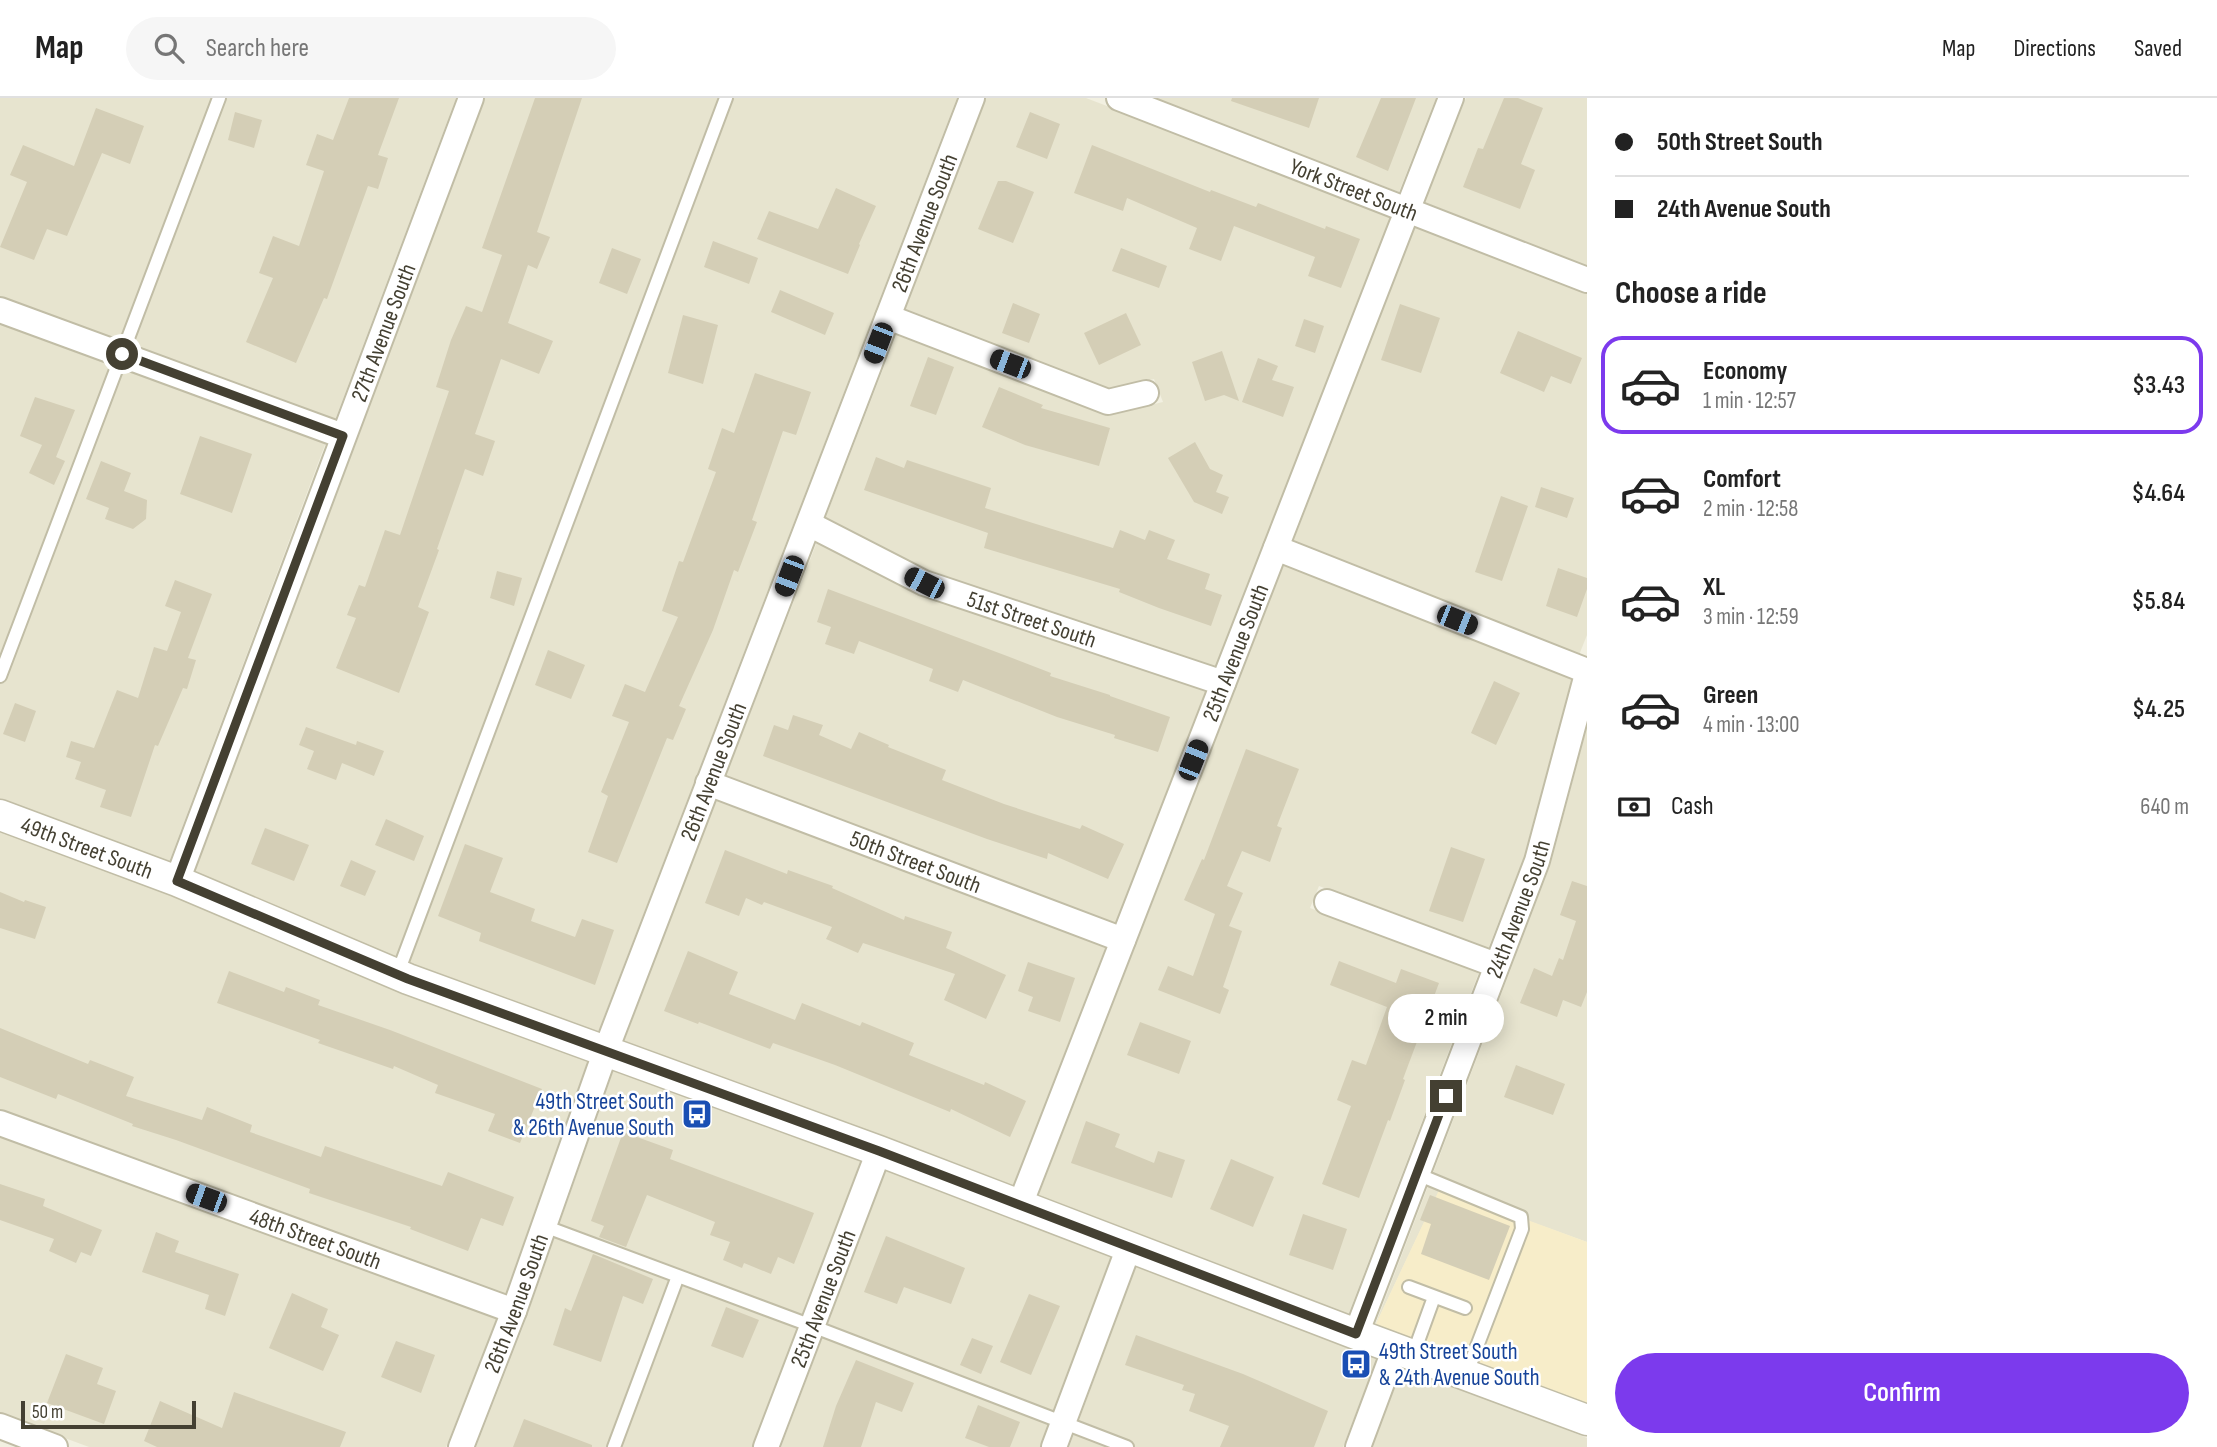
<!DOCTYPE html>
<html lang="en">
<head>
<meta charset="utf-8">
<style>
  body { margin:0; font-family:"Sofia Sans Condensed",sans-serif; background:#f6f6f6; color:#222; height:100vh; display:flex; flex-direction:column; font-size:26px; white-space:nowrap }
  * { box-sizing:border-box; margin:0 }
  p { font-size:23px; color:#767676 }
  .icon { flex:none; width:38px; height:38px; fill:none; stroke:currentColor; stroke-width:2; stroke-linecap:round; stroke-linejoin:round }
  .map { position:relative; flex:1; overflow:hidden }
  .side { display:flex; flex-direction:column; background:#fff; width:630px }
  .side>* { flex:none }
  .top-card { display:grid; align-content:center; height:154px; padding:0 28px; background:#fff }
  .scale { position:absolute; left:21px; bottom:18px; width:175px; box-sizing:border-box; padding-left:7px; border:4px solid #444032; border-top:0; font-size:19px; line-height:24px; white-space:nowrap; color:#444032; -webkit-text-stroke:5px #fff; paint-order:stroke }
  .end { position:absolute; width:32px; height:32px; margin:-16px; border:9px solid #444032; background:#fff; box-shadow:0 0 0 4px #fff }
  .from { border-radius:50% }
  .bubble { position:absolute; height:49px; border-radius:24px; background:#fff; box-shadow:0 4px 18px #0003; font-size:23px; font-weight:600; line-height:49px; text-align:center }
  .car { position:absolute; width:21px; height:42px; margin:-21px -10px; border-radius:9px; box-shadow:0 0 5px 2px #0007; background:linear-gradient(#222 24%,#8ab4d8 0 40%,#222 0 76%,#8ab4d8 0 86%,#222 0) }
  .top-card b { display:flex; align-items:center; gap:24px; height:66px; font-size:26px }
  .top-card b+b { border-top:2px solid #e0e0e0 }
  .top-card i { width:18px; height:18px; background:#222 }
  ul { padding:0; list-style:none }
  li { display:flex; align-items:center; gap:21px; height:98px; margin:0 14px 10px; padding:0 14px; border:4px solid transparent; border-radius:21px }
  li div { flex:1 }
  li b { display:block; font-size:26px }
  li em { font-style:normal; font-weight:600 }
  li.active { border-color:#7c3aed }
  li>.icon { width:63px; height:63px; stroke-width:1.5 }
  h2 { padding:0 28px; font-size:32px; line-height:84px }
  .pay { display:flex; align-items:center; gap:18px; height:77px; padding:0 28px; font-size:26px }
  .pay p { margin-inline-start:auto }
  .primary-button { display:flex; gap:14px; margin-top:auto; padding:14px 28px }
  .primary-button a { flex:1; height:80px; border-radius:42px; background:#7c3aed; color:#fff; font-size:28px; font-weight:600; line-height:80px; text-align:center }
  header { display:flex; align-items:center; gap:42px; box-sizing:border-box; height:98px; padding:0 35px; background:#fff; border-bottom:2px solid #e0e0e0 }
  header strong { font-size:33px }
  nav { display:flex; gap:38px; margin-inline-start:auto; font-size:24px }
  .search { width:490px; height:63px; background:#f6f6f6; display:flex; align-items:center; gap:18px; box-sizing:border-box; padding:0 24px; border-radius:38px; color:#767676; font-size:26px }
  main { display:flex; flex:1; min-height:0 }
  .map>svg:first-child { display:block }
  .residential { fill:#e7e4cf }
  .commercial { fill:#f7edc9 }
  .building { fill:#d4ceb6 }
  .lines { fill:none; stroke-linecap:round; stroke-linejoin:round }
  .service-casing { stroke:#c1bda6; stroke-width:16 }
  .minor-casing { stroke:#c1bda6; stroke-width:28 }
  .tertiary-casing { stroke:#c1bda6; stroke-width:33 }
  .service { stroke:#fff; stroke-width:12 }
  .minor { stroke:#fff; stroke-width:24 }
  .tertiary { stroke:#fff; stroke-width:30 }
  .route { stroke:#444032; stroke-width:9 }
  .labels { text-anchor:middle; stroke-width:5; stroke-linejoin:round; paint-order:stroke }
  .street-label { font-size:23px; fill:#444032; stroke:#fff }
  .transit-label { font-size:23px; fill:#164399; stroke:#fff; text-anchor:end }
</style>
</head>
<body>
<header>
<strong>Map</strong>
<div class="search"><svg class="icon" aria-label="search" viewBox="0 0 24 24"><circle cx="10" cy="10" r="6"/><path d="M15 15l6 6"/></svg>Search here</div>
<nav><a>Map</a><a>Directions</a><a>Saved</a></nav>
</header>
<main>
<div class="map">
<svg width="1587" height="1349" viewBox="0 0 1587 1349">
  <rect width="100%" height="100%" fill="#f2f0e1"/>
  <path class="residential" d="M 0,0 L 456,0 L 335,322 L 0,199 Z
    M 485,0 L 957,0 L 597,937 L 412,870 L 193,777 Z
    M 986,0 L 1086,0 L 1391,117 L 1215,570 L 929,474 L 825,421 L 897,235 L 1104,315 L 1112,316 L 1163,304 L 1154,281 L 1108,291 L 905,212 Z
    M 1153,0 L 1436,0 L 1399,94 Z
    M 1466,0 L 1587,0 L 1587,169 L 1424,104 Z
    M 1416,126 L 1587,195 L 1587,537 L 1579,557 L 1293,444 Z
    M 0,224 L 326,344 L 168,767 L 0,704 Z
    M 817,444 L 1206,592 L 1115,826 L 725,679 Z
    M 1284,466 L 1572,580 L 1524,759 L 1488,851 L 1319,788 L 1310,810 L 1479,874 L 1347,1220 L 1037,1101 Z
    M 1587,629 L 1587,1144 L 1440,1091 L 1374,1230 L 1550,768 Z
    M 716,701 L 1106,848 L 1012,1091 L 623,946 Z
    M 0,729 L 589,959 L 505,1198 L 0,1012 Z
    M 615,968 L 862,1059 L 752,1349 L 476,1349 L 523,1229 Z
    M 0,1037 L 497,1220 L 446,1349 L 89,1349 L 0,1316 Z
    M 887,1069 L 1112,1156 L 1040,1349 L 781,1349 Z
    M 1137,1165 L 1378,1258 L 1343,1349 L 1069,1349 Z
    M 1403,1268 L 1587,1340 L 1587,1349 L 1372,1349 Z"/>
  <path class="commercial" d="M 1440,1090 L 1587,1144 L 1587,1309 L 1374,1230 Z"/>
  <path class="building" d="M 349,0 L 399,0 L 378,57 L 388,60 L 378,91 L 368,88 L 327,201 L 324,200 L 296,265 L 246,244 L 273,180 L 259,175 L 273,138 L 299,148 L 324,73 L 306,67 L 317,36 L 333,42 Z
    M 535,0 L 582,0 L 537,134 L 550,139 L 537,171 L 528,167 L 508,225 L 553,243 L 539,276 L 501,261 L 475,336 L 495,343 L 483,378 L 465,371 L 437,451 L 439,452 L 418,509 L 429,514 L 399,595 L 336,570 L 356,520 L 347,517 L 359,487 L 365,489 L 385,432 L 400,437 L 449,293 L 436,289 L 451,242 L 466,208 L 482,214 L 502,157 L 482,150 Z
    M 1232,0 L 1319,0 L 1309,30 L 1231,3 Z
    M 1381,0 L 1416,0 L 1388,73 L 1356,59 Z
    M 1504,0 L 1518,0 L 1543,10 L 1521,66 L 1535,72 L 1520,111 L 1463,89 L 1478,50 L 1483,51 Z
    M 96,10 L 144,28 L 130,66 L 102,55 L 67,138 L 47,131 L 34,162 L 0,149 L 27,84 L 10,77 L 23,47 L 74,68 Z
    M 235,14 L 262,22 L 254,50 L 228,42 Z
    M 1030,14 L 1060,26 L 1047,61 L 1016,49 Z
    M 1092,47 L 1210,94 L 1211,92 L 1256,109 L 1258,105 L 1325,131 L 1326,128 L 1360,141 L 1341,190 L 1308,178 L 1315,159 L 1234,128 L 1221,163 L 1189,151 L 1197,130 L 1127,100 L 1123,113 L 1074,95 Z
    M 998,83 L 1006,83 L 1034,94 L 1013,145 L 978,131 Z
    M 836,90 L 876,108 L 859,146 L 860,147 L 848,176 L 757,141 L 769,113 L 818,131 Z
    M 713,143 L 758,160 L 749,186 L 704,169 Z
    M 612,150 L 641,161 L 627,196 L 599,185 Z
    M 1121,150 L 1167,168 L 1159,190 L 1112,173 Z
    M 780,192 L 834,215 L 825,237 L 771,214 Z
    M 1013,205 L 1040,216 L 1029,245 L 1002,235 Z
    M 1400,206 L 1440,220 L 1421,275 L 1381,262 Z
    M 1126,215 L 1141,247 L 1099,267 L 1084,235 Z
    M 683,217 L 718,227 L 703,286 L 668,275 Z
    M 1304,221 L 1324,228 L 1315,255 L 1295,248 Z
    M 1518,233 L 1582,260 L 1571,286 L 1551,278 L 1544,294 L 1500,275 Z
    M 1222,253 L 1239,303 L 1224,297 L 1205,303 L 1192,264 Z
    M 928,259 L 954,269 L 936,317 L 910,308 Z
    M 1258,260 L 1278,268 L 1272,282 L 1294,289 L 1283,319 L 1242,304 Z
    M 755,275 L 811,294 L 796,337 L 783,333 L 752,422 L 757,424 L 738,474 L 734,472 L 713,532 L 679,608 L 686,611 L 673,642 L 667,640 L 617,765 L 588,754 L 608,698 L 601,694 L 629,624 L 612,618 L 625,586 L 645,594 L 678,519 L 662,513 L 679,463 L 683,464 L 716,374 L 708,371 L 722,330 L 734,335 Z
    M 999,289 L 1043,307 L 1041,310 L 1110,330 L 1099,368 L 1025,347 L 982,329 Z
    M 35,299 L 75,312 L 56,359 L 65,363 L 54,387 L 29,375 L 42,347 L 20,338 Z
    M 200,338 L 252,356 L 232,415 L 180,396 Z
    M 1195,344 L 1210,371 L 1223,377 L 1216,394 L 1229,399 L 1222,416 L 1194,404 L 1168,360 Z
    M 876,359 L 904,370 L 907,362 L 991,390 L 985,410 L 1113,450 L 1120,432 L 1145,442 L 1149,432 L 1175,442 L 1167,461 L 1210,476 L 1205,491 L 1222,497 L 1211,528 L 1159,510 L 1119,494 L 1120,491 L 984,450 L 988,435 L 864,392 Z
    M 101,363 L 131,375 L 124,393 L 147,402 L 146,421 L 133,431 L 105,421 L 109,410 L 86,401 Z
    M 1541,389 L 1574,400 L 1567,420 L 1535,409 Z
    M 1501,398 L 1528,408 L 1502,483 L 1475,474 Z
    M 1558,470 L 1587,480 L 1587,491 L 1577,519 L 1546,508 Z
    M 497,473 L 522,480 L 514,508 L 490,500 Z
    M 175,482 L 212,496 L 188,560 L 196,562 L 187,591 L 183,590 L 158,648 L 155,647 L 131,719 L 100,709 L 106,692 L 75,681 L 81,664 L 66,659 L 71,643 L 94,650 L 117,592 L 138,600 L 154,549 L 167,553 L 181,514 L 165,508 Z
    M 828,491 L 1007,558 L 1051,575 L 1050,578 L 1110,597 L 1110,598 L 1170,619 L 1158,654 L 1114,640 L 1115,637 L 1057,619 L 963,582 L 958,594 L 929,583 L 933,571 L 859,543 L 854,556 L 825,546 L 831,529 L 817,524 Z
    M 548,552 L 585,567 L 571,601 L 535,587 Z
    M 1494,583 L 1520,595 L 1496,647 L 1471,635 Z
    M 15,605 L 36,613 L 25,644 L 3,636 Z
    M 793,617 L 823,627 L 819,637 L 851,651 L 859,634 L 889,647 L 888,649 L 946,672 L 942,682 L 1004,706 L 1080,731 L 1082,727 L 1124,746 L 1108,781 L 1048,755 L 1047,761 L 987,741 L 763,658 L 774,627 L 788,632 Z
    M 306,629 L 356,647 L 357,643 L 384,653 L 374,678 L 342,665 L 336,682 L 307,671 L 314,653 L 299,647 Z
    M 1246,651 L 1299,671 L 1277,728 L 1282,730 L 1270,764 L 1242,753 L 1227,788 L 1243,795 L 1229,828 L 1242,833 L 1223,889 L 1229,892 L 1220,916 L 1158,892 L 1168,868 L 1193,878 L 1215,816 L 1184,802 L 1202,761 L 1204,762 Z
    M 386,721 L 424,738 L 414,763 L 375,747 Z
    M 265,730 L 309,747 L 294,783 L 251,766 Z
    M 465,746 L 503,760 L 490,794 L 535,811 L 531,823 L 575,839 L 582,821 L 614,832 L 595,887 L 479,843 L 481,835 L 438,818 Z
    M 1451,749 L 1485,761 L 1463,824 L 1429,813 Z
    M 725,752 L 787,776 L 788,772 L 833,788 L 832,790 L 904,822 L 905,818 L 952,834 L 946,850 L 1006,877 L 986,921 L 944,902 L 955,876 L 863,845 L 858,855 L 826,841 L 832,829 L 764,804 L 762,807 L 746,800 L 739,818 L 705,805 Z
    M 351,762 L 376,773 L 365,798 L 340,788 Z
    M 1572,783 L 1587,788 L 1587,894 L 1581,909 L 1563,902 L 1557,919 L 1520,905 L 1534,870 L 1552,878 L 1559,860 L 1563,862 L 1576,823 L 1560,817 Z
    M 0,794 L 24,804 L 25,802 L 46,809 L 35,841 L 0,830 Z
    M 688,853 L 738,874 L 729,896 L 795,922 L 802,905 L 860,928 L 862,924 L 914,945 L 909,957 L 984,987 L 985,984 L 1026,1003 L 1010,1039 L 951,1011 L 950,1014 L 835,967 L 773,945 L 770,951 L 699,924 L 698,926 L 664,913 Z
    M 1339,863 L 1396,885 L 1401,871 L 1439,885 L 1403,981 L 1405,982 L 1390,1023 L 1388,1022 L 1359,1100 L 1322,1086 L 1351,1008 L 1337,1002 L 1352,962 L 1366,967 L 1387,909 L 1330,887 Z
    M 1028,864 L 1075,880 L 1060,924 L 1028,913 L 1033,899 L 1018,893 Z
    M 229,873 L 284,894 L 286,889 L 320,902 L 318,907 L 390,932 L 542,991 L 520,1045 L 488,1033 L 495,1016 L 435,995 L 438,987 L 394,968 L 393,971 L 318,945 L 320,942 L 217,905 Z
    M 1140,924 L 1191,943 L 1179,976 L 1127,957 Z
    M 0,930 L 88,966 L 90,962 L 134,979 L 126,998 L 202,1022 L 207,1009 L 252,1027 L 250,1034 L 321,1059 L 325,1048 L 442,1088 L 448,1074 L 514,1099 L 503,1128 L 481,1120 L 468,1153 L 410,1131 L 411,1129 L 309,1095 L 310,1091 L 176,1042 L 132,1028 L 133,1026 L 58,996 L 56,1001 L 0,979 Z
    M 1516,967 L 1565,986 L 1553,1017 L 1504,999 Z
    M 1086,1023 L 1120,1036 L 1115,1049 L 1154,1065 L 1158,1053 L 1185,1062 L 1172,1100 L 1071,1065 Z
    M 623,1034 L 673,1052 L 670,1061 L 814,1115 L 794,1166 L 778,1159 L 771,1176 L 744,1165 L 742,1170 L 723,1162 L 730,1144 L 710,1137 L 715,1124 L 647,1097 L 626,1149 L 599,1139 L 604,1128 L 591,1123 Z
    M 1231,1061 L 1274,1079 L 1253,1129 L 1210,1111 Z
    M 0,1086 L 45,1101 L 43,1108 L 102,1132 L 91,1158 L 81,1154 L 76,1165 L 49,1153 L 54,1141 L 0,1122 Z
    M 1430,1097 L 1510,1128 L 1489,1182 L 1421,1156 L 1431,1126 L 1420,1122 Z
    M 1303,1116 L 1347,1131 L 1333,1172 L 1289,1157 Z
    M 156,1134 L 179,1143 L 175,1154 L 239,1176 L 225,1218 L 205,1211 L 209,1197 L 142,1174 Z
    M 886,1138 L 965,1170 L 951,1206 L 904,1189 L 897,1206 L 864,1194 Z
    M 593,1156 L 653,1181 L 643,1206 L 623,1198 L 601,1264 L 553,1247 L 565,1210 L 571,1213 Z
    M 292,1195 L 328,1211 L 321,1229 L 339,1237 L 323,1273 L 269,1250 Z
    M 1029,1196 L 1060,1208 L 1031,1277 L 1000,1264 Z
    M 726,1209 L 759,1222 L 743,1260 L 711,1248 Z
    M 1136,1237 L 1243,1276 L 1328,1313 L 1314,1349 L 1220,1349 L 1229,1328 L 1189,1313 L 1195,1296 L 1182,1292 L 1184,1287 L 1125,1267 Z
    M 972,1240 L 993,1248 L 981,1276 L 960,1267 Z
    M 396,1243 L 435,1257 L 421,1295 L 381,1279 Z
    M 66,1256 L 103,1270 L 97,1286 L 116,1293 L 104,1326 L 47,1305 Z
    M 856,1262 L 914,1285 L 902,1314 L 876,1304 L 861,1349 L 823,1349 L 836,1308 Z
    M 234,1294 L 346,1334 L 340,1349 L 157,1349 L 144,1343 L 160,1303 L 222,1330 Z
    M 978,1307 L 1020,1324 L 1010,1349 L 989,1349 L 965,1340 Z
    M 524,1321 L 592,1347 L 592,1349 L 513,1349 Z"/>
  <g class="lines">
    <g class="service-casing">
      <path id="service" d="M 0,578 L 219,0
        M 397,877 L 726,0
        M 1417,1076 L 1521,1119 L 1522,1131 L 1466,1277
        M 544,1128 L 812,1228 L 1127,1349
        M 1409,1189 L 1465,1210
        M 1413,1257 L 1434,1199
        M 614,1349 L 678,1178"/>
    </g>
    <g class="minor-casing">
      <g id="minor">
        <path id="s1" d="M 1119,0 L 1587,182"/>
        <path d="M 0,212 L 343,338"/>
        <path d="M 888,219 L 1108,304 L 1146,295"/>
        <path id="s2" d="M 809,426 L 924,485 L 1223,585"/>
        <path d="M 1276,450 L 1587,573"/>
        <path id="s3" d="M 708,685 L 1123,842"/>
        <path id="s4" d="M 177,783 L 471,0"/>
        <path d="M 1327,804 L 1496,867"/>
        <path id="s5" d="M 0,1025 L 514,1213"/>
        <path id="s6" d="M 1020,1107 L 1451,0"/>
        <path id="s7" d="M 1356,1236 L 1537,763 L 1587,576"/>
        <path d="M 0,1328 L 55,1349"/>
        <path id="s8" d="M 461,1349 L 514,1213 L 606,952 L 972,0"/>
        <path id="s9" d="M 766,1349 L 879,1053"/>
        <path d="M 1054,1349 L 1129,1149"/>
        <path d="M 1358,1349 L 1395,1250"/>
      </g>
    </g>
    <g class="tertiary-casing">
      <g id="tertiary">
        <path id="s10" d="M 0,717 L 177,783 L 408,881 L 879,1053 L 1356,1236 L 1587,1322"/>
      </g>
    </g>
    <use href="#service" class="service"/>
    <use href="#minor" class="minor"/>
    <use href="#tertiary" class="tertiary"/>
  </g>
  <g class="lines">
    <path class="route" d="M 122,256 L 343,338 L 177,783 L 408,881 L 879,1053 L 1356,1236 L 1446,998"/>
  </g>
  <defs>
    <g id="bus-square" transform="scale(1.575)"><rect x="-9" y="-9" width="18" height="18" rx="4" fill="#1a4fb4" stroke="#fff"/><path d="M-5-6H5V4H4V6H2V4H-2V6H-4V4H-5ZM-3.5-4V0h7V-4ZM-3.5 1.2v1.5H-2V1.2ZM2 1.2v1.5H3.5V1.2Z" fill="#fff"/></g>
  </defs>
  <g fill-rule="evenodd">
    <use href="#bus-square" x="697" y="1016"/>
    <use href="#bus-square" x="1356" y="1266"/>
  </g>
  <g class="labels">
    <g class="street-label">
      <text dy="8" stroke="none"><textPath href="#s1" startOffset="252">York Street South</textPath></text>
      <text dy="8" stroke="none"><textPath href="#s8" startOffset="1309">26th Avenue South</textPath></text>
      <text dy="8" stroke="none"><textPath href="#s4" startOffset="586">27th Avenue South</textPath></text>
      <text dy="8" stroke="none"><textPath href="#s2" startOffset="243">51st Street South</textPath></text>
      <text dy="8" stroke="none"><textPath href="#s6" startOffset="593">25th Avenue South</textPath></text>
      <text dy="8" stroke="none"><textPath href="#s8" startOffset="721">26th Avenue South</textPath></text>
      <text dy="8" stroke="none"><textPath href="#s10" startOffset="93">49th Street South</textPath></text>
      <text dy="8" stroke="none"><textPath href="#s3" startOffset="222">50th Street South</textPath></text>
      <text dy="8" stroke="none"><textPath href="#s7" startOffset="455">24th Avenue South</textPath></text>
      <text dy="8" stroke="none"><textPath href="#s5" startOffset="336">48th Street South</textPath></text>
      <text dy="8" stroke="none"><textPath href="#s9" startOffset="159">25th Avenue South</textPath></text>
      <text dy="8" stroke="none"><textPath href="#s8" startOffset="154">26th Avenue South</textPath></text>
    </g>
    <g class="transit-label">
      <text x="674" y="1011">49th Street South<tspan x="674" dy="26">&amp; 26th Avenue South</tspan></text>
      <text x="1379" y="1261" text-anchor="start">49th Street South<tspan x="1379" dy="26">&amp; 24th Avenue South</tspan></text>
    </g>
  </g>
</svg>
<div class="scale">50 m</div>
<i class="end from" style="left:122px;top:256px"></i>
<i class="end" style="left:1446px;top:998px"></i>
<div class="bubble" style="left:1388px;top:896px;width:116px">2 min</div>
<i class="car" style="left:878px;top:245px;rotate:201deg"></i>
<i class="car" style="left:1010px;top:266px;rotate:291deg"></i>
<i class="car" style="left:789px;top:478px;rotate:201deg"></i>
<i class="car" style="left:924px;top:485px;rotate:297deg"></i>
<i class="car" style="left:1457px;top:522px;rotate:112deg"></i>
<i class="car" style="left:1193px;top:662px;rotate:22deg"></i>
<i class="car" style="left:206px;top:1100px;rotate:290deg"></i>
</div>
<section class="side">
<div class="top-card">
<b><i class="from"></i>50th Street South</b>
<b><i></i>24th Avenue South</b>
</div>
<h2>Choose a ride</h2>
<ul>
<li class="active"><svg class="icon" aria-label="car" viewBox="0 0 24 24"><path d="M5 17H2v-5l4-1 3-4h7l3 4 3 1v5h-3M9 17h6M6 11h13"/><circle cx="7" cy="17" r="2"/><circle cx="17" cy="17" r="2"/></svg><div><b>Economy</b><p>1 min · 12:57</p></div><em>$3.43</em></li>
<li><svg class="icon" aria-label="car" viewBox="0 0 24 24"><path d="M5 17H2v-5l4-1 3-4h7l3 4 3 1v5h-3M9 17h6M6 11h13"/><circle cx="7" cy="17" r="2"/><circle cx="17" cy="17" r="2"/></svg><div><b>Comfort</b><p>2 min · 12:58</p></div><em>$4.64</em></li>
<li><svg class="icon" aria-label="car" viewBox="0 0 24 24"><path d="M5 17H2v-5l4-1 3-4h7l3 4 3 1v5h-3M9 17h6M6 11h13"/><circle cx="7" cy="17" r="2"/><circle cx="17" cy="17" r="2"/></svg><div><b>XL</b><p>3 min · 12:59</p></div><em>$5.84</em></li>
<li><svg class="icon" aria-label="car" viewBox="0 0 24 24"><path d="M5 17H2v-5l4-1 3-4h7l3 4 3 1v5h-3M9 17h6M6 11h13"/><circle cx="7" cy="17" r="2"/><circle cx="17" cy="17" r="2"/></svg><div><b>Green</b><p>4 min · 13:00</p></div><em>$4.25</em></li>
</ul>
<div class="pay"><svg class="icon" aria-label="cash" viewBox="0 0 24 24"><path d="M3 7h18v10H3z"/><circle cx="12" cy="12" r="2"/></svg>Cash<p>640 m</p></div>
<div class="primary-button"><a>Confirm</a></div>
</section>
</main>
</body>
</html>
